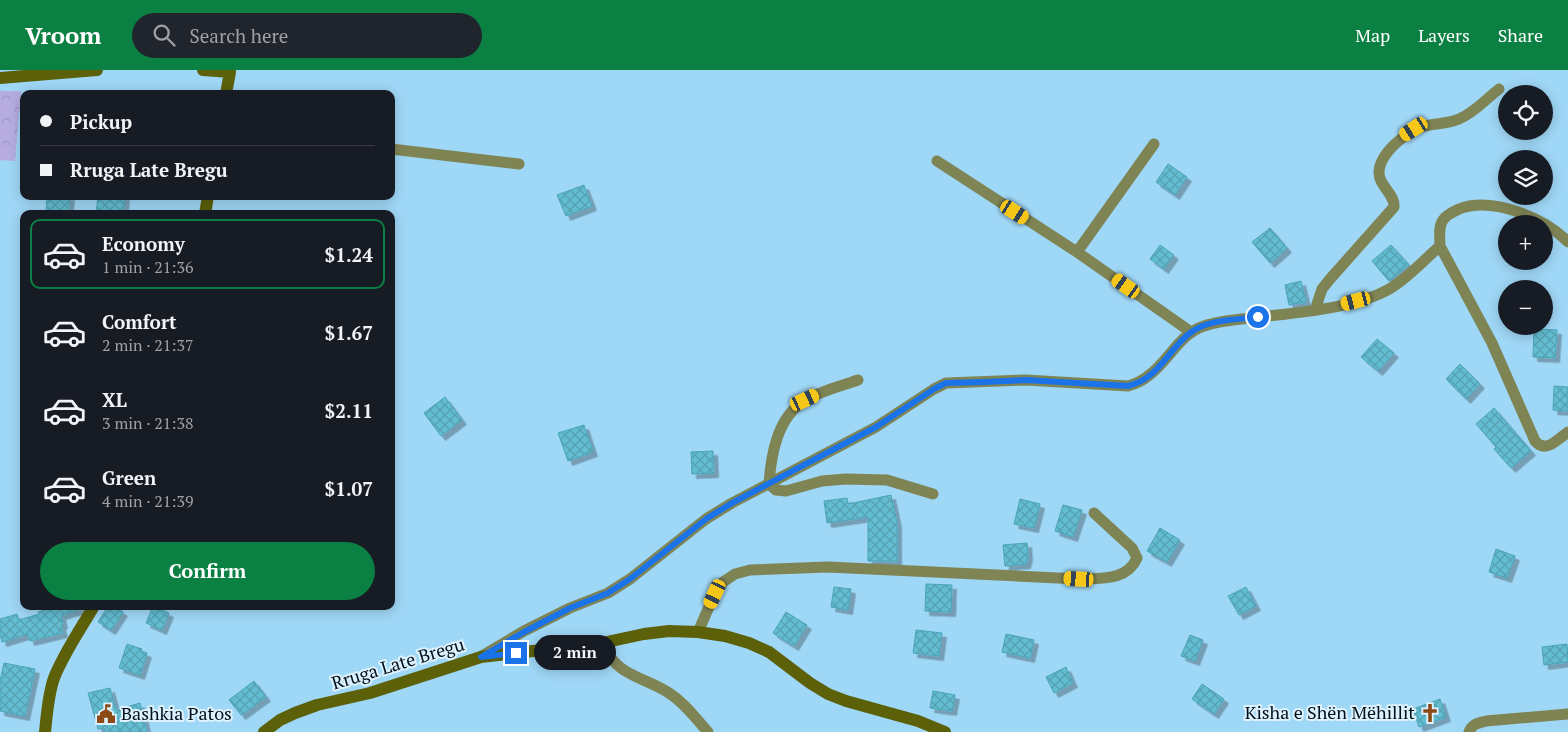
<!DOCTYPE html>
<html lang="en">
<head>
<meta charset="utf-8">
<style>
  body { margin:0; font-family:"PT Serif",serif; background:#20242c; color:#f1f3f6; height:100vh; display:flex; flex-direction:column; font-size:19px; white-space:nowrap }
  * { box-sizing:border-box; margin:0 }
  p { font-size:16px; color:#9ea1a6 }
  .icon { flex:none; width:28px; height:28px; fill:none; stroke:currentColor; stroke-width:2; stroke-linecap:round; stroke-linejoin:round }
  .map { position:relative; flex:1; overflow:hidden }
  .side { position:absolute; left:20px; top:140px; width:375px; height:400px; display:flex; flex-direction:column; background:#171b24; border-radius:10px; box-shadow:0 2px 12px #0003 }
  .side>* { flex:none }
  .banner { position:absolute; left:20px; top:20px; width:375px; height:110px; border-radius:10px; box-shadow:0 2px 12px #0003; display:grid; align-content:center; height:110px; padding:0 20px; background:#171b24 }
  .controls { position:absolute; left:1498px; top:15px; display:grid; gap:10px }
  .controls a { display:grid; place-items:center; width:55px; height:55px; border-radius:50%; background:#171b24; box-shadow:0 2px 12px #0003; font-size:25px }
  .end { position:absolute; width:22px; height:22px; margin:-11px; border:6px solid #1a73e8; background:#fff; box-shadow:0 0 0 2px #fff }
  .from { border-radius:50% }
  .bubble { position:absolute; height:35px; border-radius:18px; background:#171b24; box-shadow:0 2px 12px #0003; font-size:16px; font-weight:800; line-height:35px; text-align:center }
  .car { position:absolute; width:15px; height:30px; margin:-15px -8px; border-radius:6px; box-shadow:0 0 4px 1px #0007; background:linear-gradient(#f5c518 24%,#345 0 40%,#f5c518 0 76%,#345 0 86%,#f5c518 0) }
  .banner b { display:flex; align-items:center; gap:18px; height:48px; font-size:19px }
  .banner b+b { border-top:1px solid #363941 }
  .banner i { width:12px; height:12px; background:#f1f3f6 }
  ul { padding:9px 0 0; list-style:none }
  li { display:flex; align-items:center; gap:15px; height:70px; margin:0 10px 8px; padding:0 10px; border:2px solid transparent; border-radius:10px }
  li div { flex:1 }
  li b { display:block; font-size:19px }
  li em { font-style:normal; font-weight:800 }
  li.current { border-color:#0b8043 }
  li>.icon { width:45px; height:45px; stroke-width:1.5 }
  .button { display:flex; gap:10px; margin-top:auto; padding:10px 20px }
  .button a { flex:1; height:58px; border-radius:30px; background:#0b8043; color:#fff; font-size:20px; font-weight:800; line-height:58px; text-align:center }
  header { display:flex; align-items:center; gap:30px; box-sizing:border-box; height:70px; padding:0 25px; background:#0b8043; color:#fff }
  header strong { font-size:24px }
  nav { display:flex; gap:28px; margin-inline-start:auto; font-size:18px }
  .search { width:350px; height:45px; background:#20242c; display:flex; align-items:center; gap:12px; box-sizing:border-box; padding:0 18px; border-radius:28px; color:#9ea1a6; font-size:19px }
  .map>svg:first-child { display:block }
  .park { fill:url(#park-crowns) }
  .building { fill:url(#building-cross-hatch); stroke:#4aa4b8; filter:url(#shadow) }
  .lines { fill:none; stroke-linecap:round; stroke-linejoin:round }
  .minor { stroke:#7f8455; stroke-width:11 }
  .secondary { stroke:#5b6009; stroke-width:12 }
  .route { stroke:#1a73e8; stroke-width:6 }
  .labels { text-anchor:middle; stroke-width:4; stroke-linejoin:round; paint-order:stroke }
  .street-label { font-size:18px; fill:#00101b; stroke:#def2fe }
  .poi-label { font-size:18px; fill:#00101b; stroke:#def2fe; text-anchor:end }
</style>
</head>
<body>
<header>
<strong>Vroom</strong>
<div class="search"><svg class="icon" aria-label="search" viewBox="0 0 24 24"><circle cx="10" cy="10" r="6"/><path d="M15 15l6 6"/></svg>Search here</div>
<nav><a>Map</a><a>Layers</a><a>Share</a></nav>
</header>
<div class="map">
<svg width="1568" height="662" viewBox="0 0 1568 662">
  <defs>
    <pattern id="park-crowns" width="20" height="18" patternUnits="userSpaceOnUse" patternTransform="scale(1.25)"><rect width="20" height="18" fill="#b6acdf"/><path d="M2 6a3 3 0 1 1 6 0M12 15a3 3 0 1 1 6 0" fill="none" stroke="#9b93bf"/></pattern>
    <pattern id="building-cross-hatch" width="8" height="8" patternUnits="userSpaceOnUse" patternTransform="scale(1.25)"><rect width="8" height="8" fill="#63bdd0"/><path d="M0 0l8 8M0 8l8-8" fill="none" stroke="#54a1b2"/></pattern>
    <filter id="shadow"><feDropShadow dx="4.5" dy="4.5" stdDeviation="0" flood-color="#0004"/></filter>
  </defs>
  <rect width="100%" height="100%" fill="#9fd7f6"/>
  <path class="park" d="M 0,21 L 21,21 L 15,91 L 0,90 Z"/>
  <path class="building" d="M 1168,94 L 1187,107 L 1175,125 L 1156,112 Z
    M 584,115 L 592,136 L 566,146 L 557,125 Z
    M 47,126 L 70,126 L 68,144 L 46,143 Z
    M 98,126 L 125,126 L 123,144 L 96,144 Z
    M 1270,158 L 1287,178 L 1270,193 L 1252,172 Z
    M 1160,175 L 1174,185 L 1164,199 L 1150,189 Z
    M 1391,175 L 1409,195 L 1389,211 L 1372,191 Z
    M 1301,211 L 1306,232 L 1289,235 L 1285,215 Z
    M 1534,259 L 1557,260 L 1555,288 L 1533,287 Z
    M 1377,269 L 1394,283 L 1378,301 L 1361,287 Z
    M 1460,294 L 1480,314 L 1466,329 L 1446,309 Z
    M 1554,316 L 1568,317 L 1568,341 L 1553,340 Z
    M 445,327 L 462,350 L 441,366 L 424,343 Z
    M 1494,338 L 1531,381 L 1511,398 L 1494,379 L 1496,377 L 1476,354 Z
    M 584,355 L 593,382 L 568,391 L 558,363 Z
    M 713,381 L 714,403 L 692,404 L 691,382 Z
    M 891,425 L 897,453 L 897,491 L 868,491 L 868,447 L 827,453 L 824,431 L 847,428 L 848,434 Z
    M 1020,429 L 1040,434 L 1034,458 L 1014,454 Z
    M 1063,435 L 1082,440 L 1073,467 L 1055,461 Z
    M 1160,458 L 1180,470 L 1167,492 L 1147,481 Z
    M 1027,473 L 1028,486 L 1026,494 L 1005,496 L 1003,475 Z
    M 1496,479 L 1515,486 L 1507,508 L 1489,502 Z
    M 926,514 L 952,515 L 951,542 L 925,541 Z
    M 834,517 L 851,519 L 848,540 L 831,537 Z
    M 1246,517 L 1256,536 L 1239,545 L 1228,526 Z
    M 44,536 L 82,536 L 82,539 L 61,545 L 63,554 L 61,556 L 63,563 L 30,571 L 28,564 L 2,572 L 0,564 L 0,549 L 17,544 L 19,550 L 39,544 L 38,542 L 45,540 Z
    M 108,536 L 114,536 L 123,542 L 111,560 L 98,552 Z
    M 153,536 L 169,543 L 162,560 L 146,553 Z
    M 786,542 L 807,555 L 794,576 L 773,563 Z
    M 916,560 L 942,563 L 939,586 L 913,583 Z
    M 1006,564 L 1034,570 L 1030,588 L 1002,582 Z
    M 1190,565 L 1203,570 L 1195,591 L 1181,586 Z
    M 127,574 L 142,579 L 141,581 L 147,583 L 140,605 L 119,598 Z
    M 1567,574 L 1568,592 L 1544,595 L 1542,577 Z
    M 4,593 L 35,599 L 25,646 L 0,641 L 0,611 Z
    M 1066,597 L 1073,613 L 1054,623 L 1046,607 Z
    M 254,611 L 266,627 L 241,645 L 229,630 Z
    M 1202,614 L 1224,629 L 1214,644 L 1192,629 Z
    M 110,618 L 116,640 L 140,633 L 147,662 L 105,662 L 104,658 L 98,659 L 88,623 Z
    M 933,621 L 955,625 L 952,641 L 930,638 Z
    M 1440,629 L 1446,647 L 1419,657 L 1413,639 Z"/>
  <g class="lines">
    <path class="minor" d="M 391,79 L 519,94
      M 937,91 L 1077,182 L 1191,262
      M 1568,172 C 1545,148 1492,126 1459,139 C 1453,142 1447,144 1443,150 C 1438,157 1440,167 1440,176 L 1492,273 L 1535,371 C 1546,384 1558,369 1568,362
      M 1077,182 L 1154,74
      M 1315,240 L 1322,219 L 1330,209 L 1394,137 C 1395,124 1379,116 1379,103 C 1379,83 1408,60 1425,56 C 1436,53 1448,54 1459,49 C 1474,43 1486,29 1499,19
      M 858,310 C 841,316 819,321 804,331 C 777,348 771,385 769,414 L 776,420 L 786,421 L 822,411 L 846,409 L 887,410 L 933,424
      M 698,562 L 715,523 L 723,512 L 735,504 L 750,500 L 828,497 L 1079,509 C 1101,508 1127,511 1137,488 L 1132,478 L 1094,443
      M 602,573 C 618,608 641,605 669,623 C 685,633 696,649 708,662
      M 482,586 L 524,561 L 570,538 L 608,523 L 630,509 L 706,449 L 732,433 L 876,357 L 934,319 L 946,313 L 1026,310 L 1128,316 C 1135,314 1142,311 1148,306 C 1169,291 1179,264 1204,256 C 1224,249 1248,249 1269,246 C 1305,242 1359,237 1391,218 C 1409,207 1424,190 1440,176
      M 1469,662 C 1472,654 1478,653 1486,651 L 1568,644"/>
    <path class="secondary" d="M 203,0 L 230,2 L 226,24
      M 0,8 L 97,0
      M 205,144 L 208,126
      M 45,662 C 47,644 48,625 54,608 C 64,583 80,560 94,536
      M 264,662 L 280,650 L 295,643 L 317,635 L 370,623 L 481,587 L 602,573 L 644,564 L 669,561 L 698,562 L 725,566 L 749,573 L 769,582 L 810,613 L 828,624 L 846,631 L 918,651 L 945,662"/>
  </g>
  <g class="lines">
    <path class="route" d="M 516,583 L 481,587 L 524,562 L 570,538 L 608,523 L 630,509 L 706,449 L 732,433 L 876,357 L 934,319 L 946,313 L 984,312 L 1026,310 L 1128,316 C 1135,314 1143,311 1149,306 C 1165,294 1174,275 1190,263 C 1208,249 1236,250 1258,247"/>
  </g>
  <defs>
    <g id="church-bare" transform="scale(1.5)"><path d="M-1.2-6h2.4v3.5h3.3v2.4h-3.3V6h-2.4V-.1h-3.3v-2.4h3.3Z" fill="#8b4916" stroke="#def2fe" stroke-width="2.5" paint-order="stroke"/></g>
    <g id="civic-bare" transform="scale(1.5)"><path d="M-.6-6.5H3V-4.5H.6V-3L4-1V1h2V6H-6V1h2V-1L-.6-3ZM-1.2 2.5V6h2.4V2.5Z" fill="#8b4916" stroke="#def2fe" stroke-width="2.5" paint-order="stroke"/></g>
  </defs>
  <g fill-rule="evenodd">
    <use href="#church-bare" x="1430" y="643"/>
    <use href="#civic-bare" x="106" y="644"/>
  </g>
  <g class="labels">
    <g class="street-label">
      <text transform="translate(398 594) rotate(-17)" y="6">Rruga Late Bregu</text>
    </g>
    <g class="poi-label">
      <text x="1415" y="649">Kisha e Shën Mëhillit</text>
      <text x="121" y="650" text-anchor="start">Bashkia Patos</text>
    </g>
  </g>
</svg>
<div class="controls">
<a><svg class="icon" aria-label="locate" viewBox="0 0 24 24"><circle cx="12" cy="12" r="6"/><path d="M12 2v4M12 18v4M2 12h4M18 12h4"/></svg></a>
<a><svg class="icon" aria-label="layers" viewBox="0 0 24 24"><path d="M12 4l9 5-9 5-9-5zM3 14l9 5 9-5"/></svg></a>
<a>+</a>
<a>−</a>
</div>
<i class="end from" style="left:1258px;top:247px"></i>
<i class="end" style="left:516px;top:583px"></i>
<div class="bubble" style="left:534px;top:565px;width:82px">2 min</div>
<i class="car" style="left:1414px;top:59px;rotate:237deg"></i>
<i class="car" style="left:1015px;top:142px;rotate:123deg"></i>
<i class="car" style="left:1126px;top:216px;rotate:305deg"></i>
<i class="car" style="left:1356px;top:231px;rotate:256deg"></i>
<i class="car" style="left:805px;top:330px;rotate:65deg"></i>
<i class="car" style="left:1079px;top:509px;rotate:273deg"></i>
<i class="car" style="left:715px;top:524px;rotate:205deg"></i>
<div class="banner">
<b><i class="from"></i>Pickup</b>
<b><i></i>Rruga Late Bregu</b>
</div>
<section class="side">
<ul>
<li class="current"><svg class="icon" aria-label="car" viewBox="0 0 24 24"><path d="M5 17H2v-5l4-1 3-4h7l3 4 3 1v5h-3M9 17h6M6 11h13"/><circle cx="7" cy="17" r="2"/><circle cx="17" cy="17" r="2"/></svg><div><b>Economy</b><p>1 min · 21:36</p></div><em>$1.24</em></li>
<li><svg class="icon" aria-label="car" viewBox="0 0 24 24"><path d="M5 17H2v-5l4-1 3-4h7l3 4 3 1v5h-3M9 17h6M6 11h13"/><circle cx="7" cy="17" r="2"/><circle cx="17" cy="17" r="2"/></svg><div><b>Comfort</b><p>2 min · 21:37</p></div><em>$1.67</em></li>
<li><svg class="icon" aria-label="car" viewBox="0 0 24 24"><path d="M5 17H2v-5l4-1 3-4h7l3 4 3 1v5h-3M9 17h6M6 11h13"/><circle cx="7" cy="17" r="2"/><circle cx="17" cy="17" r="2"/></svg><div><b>XL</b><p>3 min · 21:38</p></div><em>$2.11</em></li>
<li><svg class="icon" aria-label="car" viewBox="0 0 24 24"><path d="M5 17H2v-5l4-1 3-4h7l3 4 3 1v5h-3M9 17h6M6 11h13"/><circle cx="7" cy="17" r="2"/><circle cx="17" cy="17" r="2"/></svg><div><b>Green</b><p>4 min · 21:39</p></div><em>$1.07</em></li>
</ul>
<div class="button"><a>Confirm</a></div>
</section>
</div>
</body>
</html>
